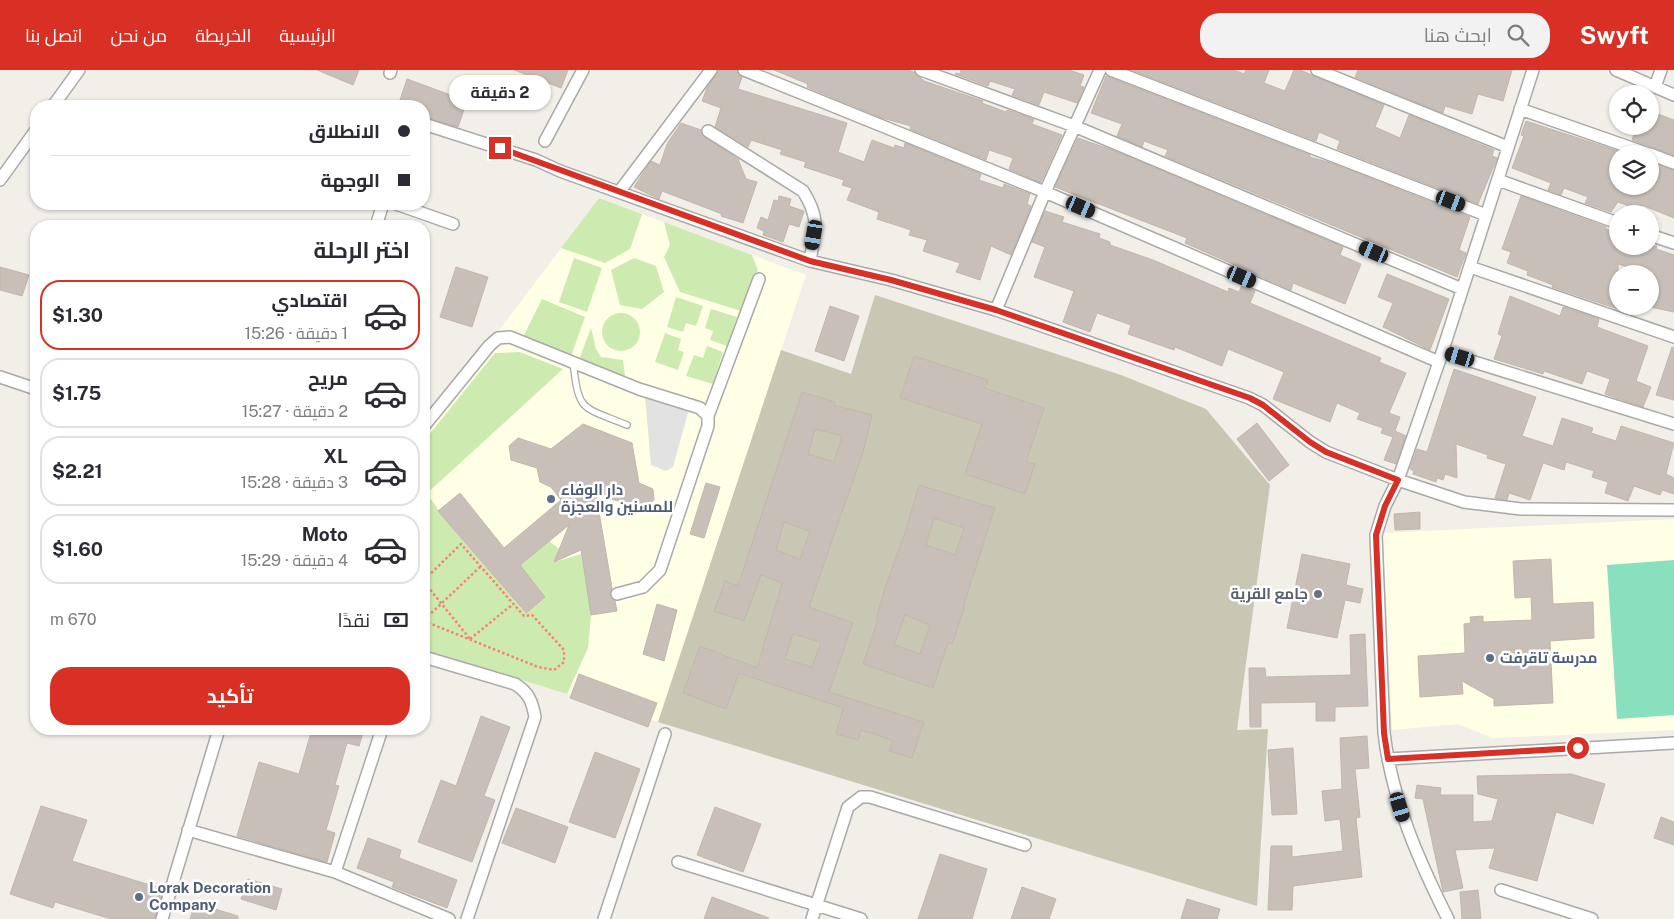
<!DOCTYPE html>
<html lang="ar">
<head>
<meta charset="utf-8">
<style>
  body { margin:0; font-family:"Public Sans",Cairo,sans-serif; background:#f2f2f3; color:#2b2b33; direction:rtl; height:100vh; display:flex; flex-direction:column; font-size:19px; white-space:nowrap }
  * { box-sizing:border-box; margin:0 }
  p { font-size:16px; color:#7c7c81 }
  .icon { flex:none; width:28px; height:28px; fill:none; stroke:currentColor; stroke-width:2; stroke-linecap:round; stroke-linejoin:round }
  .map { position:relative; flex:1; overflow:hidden; direction:ltr }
  .panel { position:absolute; left:30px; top:150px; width:400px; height:515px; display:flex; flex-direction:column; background:#fff; border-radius:20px; box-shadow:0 1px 4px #0004; direction:rtl }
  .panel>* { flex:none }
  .guide { position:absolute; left:30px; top:30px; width:400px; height:110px; border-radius:20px; box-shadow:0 1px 4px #0004; direction:rtl; display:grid; align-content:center; height:110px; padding:0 20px; background:#fff }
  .controls { position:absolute; left:1609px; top:15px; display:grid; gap:10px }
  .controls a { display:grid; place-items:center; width:50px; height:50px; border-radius:50%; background:#fff; box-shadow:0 1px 4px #0004; font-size:25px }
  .end { position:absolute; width:22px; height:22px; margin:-11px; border:6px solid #d93025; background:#fff; box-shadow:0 0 0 2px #fff }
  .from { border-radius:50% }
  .bubble { position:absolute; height:35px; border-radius:18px; background:#fff; box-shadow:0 1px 4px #0004; font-size:16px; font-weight:700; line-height:35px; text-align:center; direction:rtl }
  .car { position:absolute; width:15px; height:30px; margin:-15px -8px; border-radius:6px; box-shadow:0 0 4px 1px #0007; background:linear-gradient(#222 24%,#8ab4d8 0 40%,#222 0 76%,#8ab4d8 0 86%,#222 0) }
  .guide b { display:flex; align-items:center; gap:18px; height:48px; font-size:19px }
  .guide b+b { border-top:1px solid #e1e1e2 }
  .guide i { width:12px; height:12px; background:#2b2b33 }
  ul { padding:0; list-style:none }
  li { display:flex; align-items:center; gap:15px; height:70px; margin:0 10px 8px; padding:0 10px; border:2px solid #e1e1e2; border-radius:20px }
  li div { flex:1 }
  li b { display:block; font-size:19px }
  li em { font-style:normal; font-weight:700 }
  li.current { border-color:#d93025 }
  li>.icon { width:45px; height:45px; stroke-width:1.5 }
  h2 { padding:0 20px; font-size:22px; line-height:60px }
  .pay { display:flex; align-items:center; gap:12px; height:55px; padding:0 20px; font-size:19px }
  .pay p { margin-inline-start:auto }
  .cta { display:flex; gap:10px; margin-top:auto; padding:10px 20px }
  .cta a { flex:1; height:58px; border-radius:20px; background:#d93025; color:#fff; font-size:20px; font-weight:700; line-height:58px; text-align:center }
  header { display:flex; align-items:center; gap:30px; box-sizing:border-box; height:70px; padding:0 25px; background:#d93025; color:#fff }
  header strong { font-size:24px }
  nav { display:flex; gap:28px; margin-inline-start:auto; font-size:18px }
  .search { width:350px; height:45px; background:#f2f2f3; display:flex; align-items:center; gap:12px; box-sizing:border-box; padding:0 18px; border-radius:20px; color:#7c7c81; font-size:19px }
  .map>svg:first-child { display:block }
  .education { fill:#ffffe5 }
  .construction { fill:#c7c7b4 }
  .grass { fill:#cdebb0 }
  .pitch { fill:#88e0be }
  .parking { fill:#e2e2e2 }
  .building { fill:#c7bfb8; stroke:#c4b6ab; fill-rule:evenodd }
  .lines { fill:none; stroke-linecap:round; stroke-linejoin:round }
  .lane-casing { stroke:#a9a9a9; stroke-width:8 }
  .street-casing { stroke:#a9a9a9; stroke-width:14 }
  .path { stroke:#fa8072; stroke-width:2.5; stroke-dasharray:2.5 2.5; stroke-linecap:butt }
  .lane { stroke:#fff; stroke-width:5.5 }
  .street { stroke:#fff; stroke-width:11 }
  .route { stroke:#d93025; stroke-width:6 }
  .service-dot { fill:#5c6f8a; stroke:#fff; stroke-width:2 }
  .worship-dot { fill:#6b7280; stroke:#fff; stroke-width:2 }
  .labels { text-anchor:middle; stroke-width:5; stroke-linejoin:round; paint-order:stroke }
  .service-label { font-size:15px; font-weight:bold; fill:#4e5e75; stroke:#fff; text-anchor:start }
  .worship-label { font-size:15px; font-weight:bold; fill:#5b616d; stroke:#fff; text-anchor:end }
</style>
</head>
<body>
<header>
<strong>Swyft</strong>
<div class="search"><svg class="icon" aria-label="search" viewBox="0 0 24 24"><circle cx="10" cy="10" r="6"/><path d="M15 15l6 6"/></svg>ابحث هنا</div>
<nav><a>الرئيسية</a><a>الخريطة</a><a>من نحن</a><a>اتصل بنا</a></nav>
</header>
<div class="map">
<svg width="1674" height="849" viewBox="0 0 1674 849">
  <rect width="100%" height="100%" fill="#f2efe9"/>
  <path class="education" d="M 599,128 L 806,205 L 658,652 L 424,580 L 424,360 Z
    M 1674,449 L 1674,660 L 1493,668 L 1458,654 L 1392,660 L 1383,463 Z"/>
  <path class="construction" d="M 875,225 L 1121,305 L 1206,339 L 1270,415 L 1237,660 L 1268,659 L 1257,836 L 658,652 L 781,280 L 851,304 Z"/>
  <path class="grass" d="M 599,128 L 642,144 L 630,179 L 605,193 L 561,178 Z
    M 664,152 L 752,185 L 758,200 L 741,241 L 680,222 L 664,187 L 670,175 Z
    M 574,188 L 602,198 L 587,242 L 559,232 Z
    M 634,188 L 656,196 L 664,222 L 642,239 L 620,235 L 611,200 Z
    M 676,227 L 703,236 L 696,256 L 686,253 L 683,262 L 667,257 Z
    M 542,229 L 585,247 L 570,289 L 521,271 Z
    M 711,239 L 737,247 L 727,276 L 710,270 L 713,261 L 705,258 Z
    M602 262a19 19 0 1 1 38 0a19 19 0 1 1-38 0Z
    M 591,258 L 596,279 L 601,287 L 623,290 L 626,312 L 578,292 Z
    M 665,263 L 681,269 L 678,280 L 684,282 L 678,300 L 655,292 Z
    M 707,276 L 723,282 L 713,314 L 686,306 L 694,285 L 703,288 Z
    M 520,282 L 563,299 L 424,426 L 424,371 L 495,283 Z
    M 431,429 L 441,444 L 525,543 L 545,527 L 520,495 L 549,471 L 559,479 L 555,492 L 581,484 L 591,545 L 588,578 L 567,624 L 424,580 L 424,436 Z"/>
  <path class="pitch" d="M 1674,490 L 1674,645 L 1617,649 L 1607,495 Z"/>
  <path class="parking" d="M 644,315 L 691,332 L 673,397 L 666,401 L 651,395 Z"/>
  <path class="building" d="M 317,0 L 359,0 L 353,15 Z
    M 514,0 L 568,0 L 561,18 Z
    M 718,0 L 737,0 L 742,7 L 738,19 L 847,53 L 838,82 L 864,92 L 872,70 L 894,78 L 895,75 L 904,78 L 905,73 L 981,104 L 979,110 L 1003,118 L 1004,114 L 1030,124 L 1027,134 L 1031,136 L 1011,185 L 991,176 L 980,210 L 956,202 L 960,193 L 923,181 L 927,170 L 909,165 L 911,160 L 877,149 L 879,142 L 847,130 L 852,118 L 842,115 L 844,110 L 804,97 L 806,92 L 780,84 L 782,80 L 751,70 L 748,77 L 715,57 L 721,38 L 702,31 L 707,18 Z
    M 774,0 L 907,0 L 914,2 L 924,11 L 983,31 L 982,33 L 1006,42 L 1007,40 L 1034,49 L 1032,54 L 1062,65 L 1041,112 L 1039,112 L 1009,99 L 1013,88 L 989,80 L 986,90 L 910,59 L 911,56 L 882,48 L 807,17 L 808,14 Z
    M 961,0 L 1069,0 L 1084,5 L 1080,16 L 1084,17 L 1077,33 L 1044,22 L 1039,35 L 1012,25 L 1015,19 L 990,11 L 988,16 L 955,4 L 956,3 L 960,4 Z
    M 1132,0 L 1234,0 L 1244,4 L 1246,0 L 1269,0 L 1264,13 L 1285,21 L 1294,0 L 1300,0 L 1384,35 L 1375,57 L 1400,68 L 1409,45 L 1494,80 L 1492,86 L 1497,88 L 1478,134 L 1337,79 L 1340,71 L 1319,62 L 1316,71 Z
    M 1358,0 L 1512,0 L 1503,31 L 1478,24 L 1472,44 L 1445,36 L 1443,43 L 1355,7 Z
    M 1106,6 L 1310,85 L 1310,87 L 1331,93 L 1470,147 L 1459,180 L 1466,183 L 1457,207 L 1165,86 L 1168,80 L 1144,71 L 1142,77 L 1117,66 L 1122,54 L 1091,43 Z
    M 407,9 L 467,31 L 458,57 L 424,47 L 424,36 L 398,36 Z
    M 1650,41 L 1674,50 L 1674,85 L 1632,70 L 1637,56 L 1650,56 Z
    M 1526,51 L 1618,81 L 1618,117 L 1636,124 L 1639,116 L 1650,116 L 1650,92 L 1674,100 L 1674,148 L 1642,135 L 1640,140 L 1618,132 L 1611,142 L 1585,133 L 1588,127 L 1564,118 L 1561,125 L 1548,120 L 1551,113 L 1512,98 L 1524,66 L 1521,65 Z
    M 681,53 L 701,60 L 704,67 L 738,89 L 746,109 L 757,112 L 743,153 L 721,146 L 722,144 L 662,121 L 659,129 L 634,117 L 651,91 L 660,95 L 667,74 Z
    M 1078,68 L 1112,80 L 1343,177 L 1340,185 L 1361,194 L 1345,234 L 1293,213 L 1291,220 L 1185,173 L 1187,168 L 1055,117 Z
    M 779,126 L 791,129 L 789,136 L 804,141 L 799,157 L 789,154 L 783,172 L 763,165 L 764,161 L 757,158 L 761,147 L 768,150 L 774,130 L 778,131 Z
    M 1521,126 L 1606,157 L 1606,159 L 1618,163 L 1618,176 L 1657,176 L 1656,179 L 1674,185 L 1674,242 L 1650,237 L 1650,204 L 1618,194 L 1618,239 L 1552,217 L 1553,215 L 1527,205 L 1528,201 L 1507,193 L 1511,182 L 1502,179 Z
    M 1045,141 L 1064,147 L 1062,152 L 1100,164 L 1099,168 L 1110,172 L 1110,175 L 1153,190 L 1228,222 L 1229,218 L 1239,222 L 1242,215 L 1255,221 L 1250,233 L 1381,288 L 1379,292 L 1406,303 L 1389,343 L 1400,347 L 1395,361 L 1406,366 L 1396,394 L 1384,390 L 1393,367 L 1381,363 L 1383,358 L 1357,349 L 1360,343 L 1337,333 L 1330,352 L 1273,329 L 1284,302 L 1228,279 L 1222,296 L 1175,277 L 1174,280 L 1128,264 L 1131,255 L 1097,243 L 1090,262 L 1063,252 L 1074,221 L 1034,207 L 1045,177 L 1032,172 Z
    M 0,197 L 29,205 L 22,226 L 0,220 Z
    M 456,197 L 488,207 L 472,257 L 440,247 Z
    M 1387,204 L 1449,229 L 1430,280 L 1383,257 L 1393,233 L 1378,227 Z
    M 1510,226 L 1560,246 L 1563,237 L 1599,249 L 1597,257 L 1648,276 L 1636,311 L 1651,317 L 1643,337 L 1605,324 L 1610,309 L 1587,301 L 1582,314 L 1544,301 L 1543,304 L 1494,289 L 1502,266 L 1498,264 Z
    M 830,236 L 859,246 L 844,291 L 815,281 Z
    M 1672,277 L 1674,278 L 1674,330 L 1656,325 Z
    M 914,286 L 988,310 L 985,318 L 1044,338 L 1026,392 L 1035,394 L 1025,424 L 965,404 L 982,354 L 900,328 Z
    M 1454,299 L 1536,327 L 1522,366 L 1553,376 L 1562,348 L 1593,358 L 1591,363 L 1616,371 L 1621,356 L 1674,373 L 1666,404 L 1674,408 L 1674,424 L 1662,420 L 1660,425 L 1634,416 L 1628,431 L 1605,423 L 1608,412 L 1592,407 L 1594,401 L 1566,392 L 1564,400 L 1543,393 L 1530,430 L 1509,423 L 1507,430 L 1498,429 L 1495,428 L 1506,394 L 1487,388 L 1488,385 L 1456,374 L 1457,408 L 1445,404 L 1443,410 L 1437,408 L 1436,412 L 1413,404 L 1414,401 L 1410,399 L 1417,379 L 1427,382 Z
    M 802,322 L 835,332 L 834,335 L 872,345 L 863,382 L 809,537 L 853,553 L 829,622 L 924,652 L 912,688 L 889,681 L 893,671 L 872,663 L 861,660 L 858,670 L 836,664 L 843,638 L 739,603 L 726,639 L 683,623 L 700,576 L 757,598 L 782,513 L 761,505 L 744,551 L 714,541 L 725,511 L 738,516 ZM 815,359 L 842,366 L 834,392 L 808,384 ZM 784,452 L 810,461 L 800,489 L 776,480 ZM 793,564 L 821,572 L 812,597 L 785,589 Z
    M 1257,353 L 1289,395 L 1269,411 L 1237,369 Z
    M 583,354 L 632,373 L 639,413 L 653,419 L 654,430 L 643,439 L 596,424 L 612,518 L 610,525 L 615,531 L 617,541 L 591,545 L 581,480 L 554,492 L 569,455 L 520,495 L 545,527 L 526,543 L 438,441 L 460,423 L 504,478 L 561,430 L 551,417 L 540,412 L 537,398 L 511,390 L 509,376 L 518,368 L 551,379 Z
    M 706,413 L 720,417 L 704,468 L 690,464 Z
    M 919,415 L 995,438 L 963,537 L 965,537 L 952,574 L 948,572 L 933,618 L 863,594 L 878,550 L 876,549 L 887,512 L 906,460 ZM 934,448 L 964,458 L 955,485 L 926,475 ZM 905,545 L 930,555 L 920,584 L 894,575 Z
    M 1420,442 L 1420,459 L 1395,460 L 1394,444 Z
    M 1302,484 L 1350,494 L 1346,515 L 1363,519 L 1360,533 L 1345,530 L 1337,568 L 1287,558 Z
    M 1551,489 L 1553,534 L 1593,532 L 1594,568 L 1550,571 L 1553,633 L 1494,636 L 1494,629 L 1462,611 L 1463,624 L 1420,627 L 1418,586 L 1465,583 L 1464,554 L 1471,553 L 1470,547 L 1483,546 L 1483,552 L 1532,550 L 1531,527 L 1515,528 L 1513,491 Z
    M 657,534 L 677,540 L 664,591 L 643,584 Z
    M 1365,564 L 1368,636 L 1335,637 L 1335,651 L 1316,651 L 1316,632 L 1261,633 L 1261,657 L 1250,657 L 1249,598 L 1265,598 L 1266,607 L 1351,605 L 1350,565 Z
    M 579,604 L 657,633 L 648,657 L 570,628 Z
    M 481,646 L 510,657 L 484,726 L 495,730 L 472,792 L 418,772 L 441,710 L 456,716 Z
    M 312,659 L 364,659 L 359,676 L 347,673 L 335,715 L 339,716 L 326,760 L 335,763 L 327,792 L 237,766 L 259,692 L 299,704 Z
    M 1367,666 L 1369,698 L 1355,699 L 1360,747 L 1356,748 L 1362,807 L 1293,816 L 1292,840 L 1268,840 L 1271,776 L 1292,776 L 1292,787 L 1343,781 L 1340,749 L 1325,751 L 1322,721 L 1342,719 L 1340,668 Z
    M 1293,678 L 1297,744 L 1272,745 L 1268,680 Z
    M 595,682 L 640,699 L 615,768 L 569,752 Z
    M 1571,704 L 1605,714 L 1593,754 L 1556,742 L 1537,811 L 1489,798 L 1495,778 L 1455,780 L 1463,818 L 1443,822 L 1423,729 L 1415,728 L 1417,715 L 1441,718 L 1440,725 L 1473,725 L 1473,752 L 1492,751 L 1498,729 L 1478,724 L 1477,706 Z
    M 41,736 L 87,750 L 72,791 L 163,819 L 155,849 L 111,849 L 55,832 L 53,838 L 10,824 Z
    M 715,737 L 761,754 L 743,802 L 697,785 Z
    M 516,738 L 568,757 L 555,793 L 502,773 Z
    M 1661,747 L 1674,752 L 1674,775 L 1654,768 Z
    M 368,768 L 401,780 L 399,788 L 457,810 L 447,838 L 392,817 L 394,812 L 357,798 Z
    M 940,784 L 987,799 L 972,849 L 918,849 Z
    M 248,809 L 282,819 L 276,840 L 241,829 Z
    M 1022,817 L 1056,829 L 1049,849 L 1011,849 Z
    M 1478,820 L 1481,849 L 1462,849 L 1460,822 Z
    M 712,827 L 769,848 L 768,849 L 704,849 Z
    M 1187,829 L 1220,839 L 1217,849 L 1181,849 Z
    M 195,833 L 238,846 L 238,849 L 190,849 Z"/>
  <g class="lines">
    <g class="lane-casing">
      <path id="lane" d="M 573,292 C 579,343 581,336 627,355"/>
    </g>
    <g class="street-casing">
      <path id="street" d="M 744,0 L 1045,122 L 1439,292
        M 921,0 L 1074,56 L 1462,219
        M 1111,0 L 1486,145
        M 1317,0 L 1508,77
        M 1616,0 L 1674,25
        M 390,3 L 391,0
        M 1655,17 L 1661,0
        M 53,36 L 79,0
        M 1520,39 L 1649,84
        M 424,54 L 536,90 L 560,101 L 810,191 L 891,210 L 996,240 L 1249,328 L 1263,335 L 1310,372 L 1326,382 L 1398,410 L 1464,432 L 1521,439 L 1674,440
        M 708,61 L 803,121 C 821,150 815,160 810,191
        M 545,71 L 583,0
        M 1650,84 L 1674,93
        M 0,110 L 36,60
        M 1498,110 L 1618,153
        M 619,122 L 711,0
        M 396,134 L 453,154
        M 376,156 L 383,134
        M 1650,165 L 1674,173
        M 1470,197 L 1674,267
        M 996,240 L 1045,122 L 1100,0
        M 1442,282 L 1674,354
        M 0,307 L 36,319
        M 708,346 L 759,209
        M 424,356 L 489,276 L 498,268 L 510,267 L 639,319 L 700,338 L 708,346 L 708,356 L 660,500 L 643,517 L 617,524
        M 424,587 L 515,614 C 529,623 532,631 535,647 L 467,849
        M 1388,689 L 1674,673
        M 188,760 L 335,802 L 449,849
        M 678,792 L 861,849
        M 335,802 L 382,659
        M 1501,820 L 1592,849
        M 162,849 L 219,659
        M 604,849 L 665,664
        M 812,849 L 848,737 L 861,727 L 870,727 L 1025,775
        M 1448,849 C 1418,789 1392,730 1384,663 L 1376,465 L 1385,436 L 1398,410 L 1439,292 L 1533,0"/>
    </g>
    <path class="path" d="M 424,510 L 461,474 L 524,546 L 532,545 L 564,580 L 564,592 L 554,600 L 538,597 L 424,551
      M 424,512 L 470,569
      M 424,550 L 480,497
      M 470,569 L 513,534"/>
    <use href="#lane" class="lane"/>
    <use href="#street" class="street"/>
  </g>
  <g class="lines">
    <path class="route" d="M 500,78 L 810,191 L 891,210 L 996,240 L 1250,328 L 1263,335 L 1310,372 L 1326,382 L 1398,410 L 1385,436 L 1376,465 L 1384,663 L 1388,689 L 1578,678"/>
  </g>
  <g class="service-dot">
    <circle cx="551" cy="429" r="5"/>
    <circle cx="1490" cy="588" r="5"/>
    <circle cx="139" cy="827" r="5"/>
  </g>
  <circle class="worship-dot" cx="1318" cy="524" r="5"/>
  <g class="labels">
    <g class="service-label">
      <text x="561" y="425">دار الوفاء<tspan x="561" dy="17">للمسنين والعجزة</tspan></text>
      <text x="1500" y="593">مدرسة تاقرفت</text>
      <text x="149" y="823">Lorak Decoration<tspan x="149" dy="17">Company</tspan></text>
    </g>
    <g class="worship-label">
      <text x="1308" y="529">جامع القرية</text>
    </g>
  </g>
</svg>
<div class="controls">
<a><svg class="icon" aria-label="locate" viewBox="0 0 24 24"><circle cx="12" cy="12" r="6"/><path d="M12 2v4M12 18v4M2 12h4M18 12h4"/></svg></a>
<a><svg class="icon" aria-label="layers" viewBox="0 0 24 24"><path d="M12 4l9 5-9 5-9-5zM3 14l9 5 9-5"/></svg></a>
<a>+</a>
<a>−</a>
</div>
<i class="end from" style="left:1578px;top:678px"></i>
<i class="end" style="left:500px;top:78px"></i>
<div class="bubble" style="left:449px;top:5px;width:102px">2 دقيقة</div>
<i class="car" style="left:1451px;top:131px;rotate:111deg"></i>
<i class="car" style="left:1081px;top:137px;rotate:113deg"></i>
<i class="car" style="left:814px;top:165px;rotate:190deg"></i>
<i class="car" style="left:1374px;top:182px;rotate:293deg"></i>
<i class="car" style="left:1242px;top:207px;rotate:113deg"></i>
<i class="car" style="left:1460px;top:287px;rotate:287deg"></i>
<i class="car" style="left:1400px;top:737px;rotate:163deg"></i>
<div class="guide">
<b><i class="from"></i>الانطلاق</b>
<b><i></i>الوجهة</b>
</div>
<section class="panel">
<h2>اختر الرحلة</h2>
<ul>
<li class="current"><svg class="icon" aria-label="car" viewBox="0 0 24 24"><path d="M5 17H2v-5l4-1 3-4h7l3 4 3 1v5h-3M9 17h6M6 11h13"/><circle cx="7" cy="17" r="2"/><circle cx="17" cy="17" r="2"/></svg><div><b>اقتصادي</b><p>1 دقيقة · 15:26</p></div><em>$1.30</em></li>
<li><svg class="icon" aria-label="car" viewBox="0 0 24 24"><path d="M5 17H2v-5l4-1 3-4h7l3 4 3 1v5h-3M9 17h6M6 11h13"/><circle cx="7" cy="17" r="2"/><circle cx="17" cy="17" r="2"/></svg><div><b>مريح</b><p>2 دقيقة · 15:27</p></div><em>$1.75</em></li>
<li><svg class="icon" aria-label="car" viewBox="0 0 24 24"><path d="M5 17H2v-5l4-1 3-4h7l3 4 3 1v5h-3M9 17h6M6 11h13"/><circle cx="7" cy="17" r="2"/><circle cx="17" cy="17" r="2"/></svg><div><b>XL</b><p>3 دقيقة · 15:28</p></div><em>$2.21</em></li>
<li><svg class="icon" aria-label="car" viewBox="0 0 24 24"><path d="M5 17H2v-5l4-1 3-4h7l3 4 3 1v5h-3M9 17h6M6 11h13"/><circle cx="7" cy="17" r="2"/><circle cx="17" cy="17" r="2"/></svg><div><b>Moto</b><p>4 دقيقة · 15:29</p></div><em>$1.60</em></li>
</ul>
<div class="pay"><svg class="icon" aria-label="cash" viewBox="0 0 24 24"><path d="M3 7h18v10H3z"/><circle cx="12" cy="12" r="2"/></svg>نقدًا<p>670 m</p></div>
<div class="cta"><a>تأكيد</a></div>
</section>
</div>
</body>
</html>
